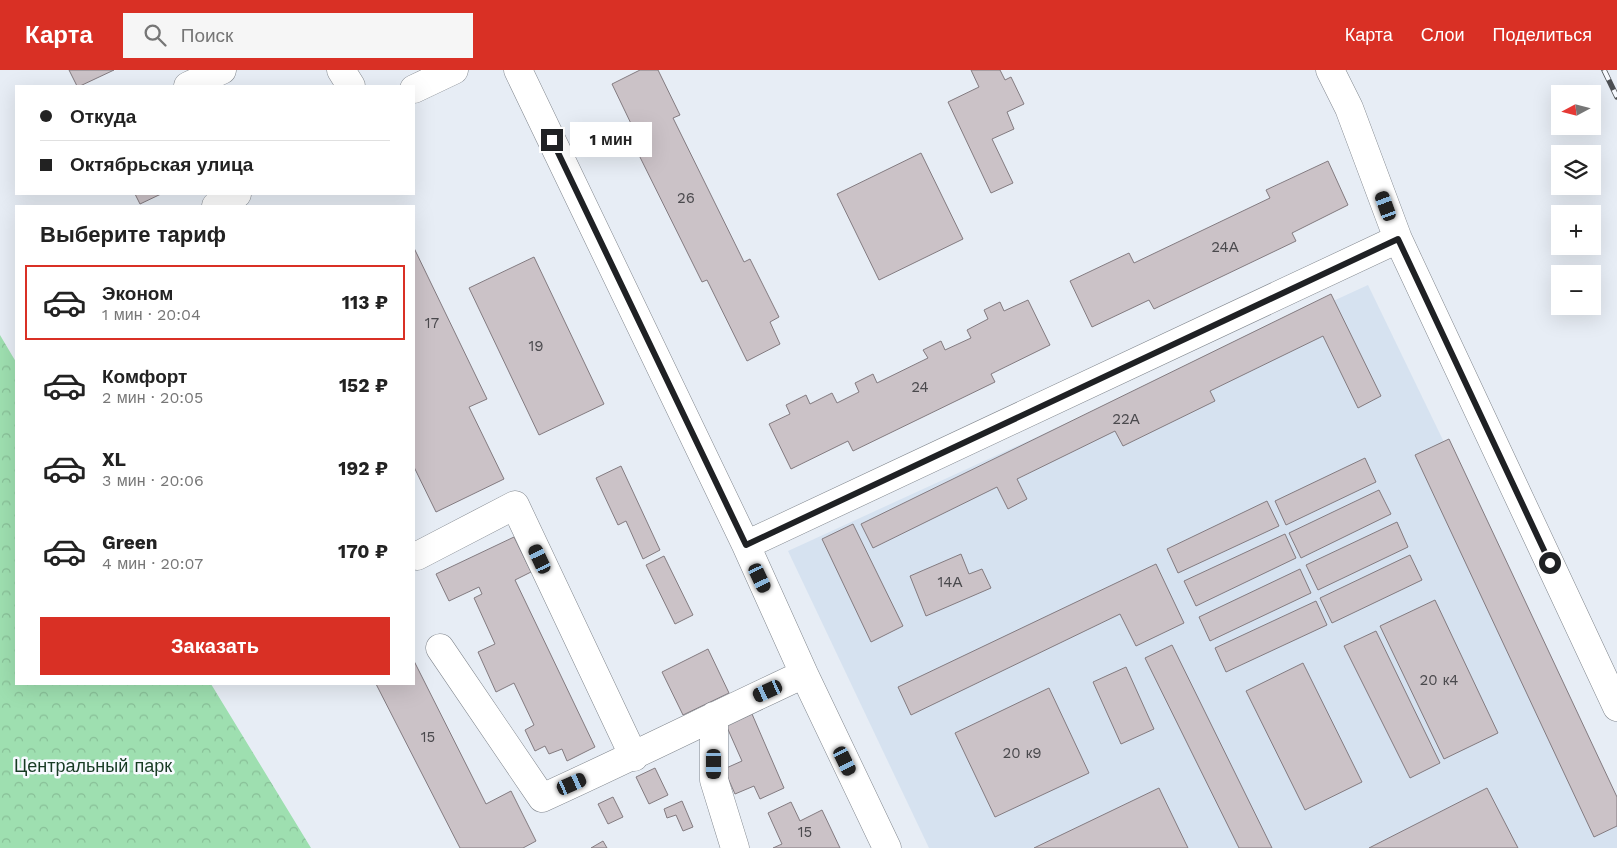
<!DOCTYPE html>
<html lang="ru">
<head>
<meta charset="utf-8">
<style>
  body { margin:0; font-family:"Work Sans",sans-serif; background:#f6f6f6; color:#222; height:100vh; display:flex; flex-direction:column; font-size:19px; white-space:nowrap }
  * { box-sizing:border-box; margin:0 }
  p { font-size:16px; color:#767676 }
  .icon { flex:none; width:28px; height:28px; fill:none; stroke:currentColor; stroke-width:2; stroke-linecap:round; stroke-linejoin:round }
  .map { position:relative; flex:1; overflow:hidden }
  .sheet { position:absolute; left:15px; top:135px; width:400px; height:480px; display:flex; flex-direction:column; background:#fff; border-radius:0px; box-shadow:0 5px 20px #0002 }
  .sheet>* { flex:none }
  .hud { position:absolute; left:15px; top:15px; width:400px; height:110px; border-radius:0px; box-shadow:0 5px 20px #0002; display:grid; align-content:center; height:110px; padding:0 25px; background:#fff }
  .needle { width:32px; rotate:263deg }
  .controls { position:absolute; left:1551px; top:15px; display:grid; gap:10px }
  .controls a { display:grid; place-items:center; width:50px; height:50px; border-radius:0px; background:#fff; box-shadow:0 5px 20px #0002; font-size:25px }
  .end { position:absolute; width:22px; height:22px; margin:-11px; border:6px solid #1f2124; background:#fff; box-shadow:0 0 0 2px #fff }
  .from { border-radius:50% }
  .bubble { position:absolute; height:35px; border-radius:0px; background:#fff; box-shadow:0 5px 20px #0002; font-size:16px; font-weight:700; line-height:35px; text-align:center }
  .car { position:absolute; width:15px; height:30px; margin:-15px -8px; border-radius:6px; box-shadow:0 0 4px 1px #0007; background:linear-gradient(#222 24%,#8ab4d8 0 40%,#222 0 76%,#8ab4d8 0 86%,#222 0) }
  .hud b { display:flex; align-items:center; gap:18px; height:48px; font-size:19px }
  .hud b+b { border-top:1px solid #e0e0e0 }
  .hud i { width:12px; height:12px; background:#222 }
  ul { padding:0; list-style:none }
  li { display:flex; align-items:center; gap:15px; height:75px; margin:0 10px 8px; padding:0 15px; border:2px solid transparent; border-radius:0px }
  li div { flex:1 }
  li b { display:block; font-size:19px }
  li em { font-style:normal; font-weight:700 }
  li.current { border-color:#d93025 }
  li>.icon { width:45px; height:45px; stroke-width:1.5 }
  h2 { padding:0 25px; font-size:22px; line-height:60px }
  .cta { display:flex; gap:10px; margin-top:auto; padding:10px 25px }
  .cta a { flex:1; height:58px; border-radius:0px; background:#d93025; color:#fff; font-size:20px; font-weight:700; line-height:58px; text-align:center }
  header { display:flex; align-items:center; gap:30px; box-sizing:border-box; height:70px; padding:0 25px; background:#d93025; color:#fff }
  header strong { font-size:24px }
  nav { display:flex; gap:28px; margin-inline-start:auto; font-size:18px }
  .search { width:350px; height:45px; background:#f6f6f6; display:flex; align-items:center; gap:12px; box-sizing:border-box; padding:0 18px; border-radius:0px; color:#767676; font-size:19px }
  .map>svg:first-child { display:block }
  .built { fill:#d6e2f0 }
  .forest { fill:url(#forest-crowns) }
  .building { fill:#cbc2c7; stroke:#837b80 }
  .lines { fill:none; stroke-linecap:round; stroke-linejoin:round }
  .minor-casing { stroke:#80868d; stroke-width:29 }
  .minor { stroke:#fff; stroke-width:28 }
  .rail-casing { stroke:#4d5054; stroke-width:5.5 }
  .rail { stroke:#f7faff; stroke-width:4; stroke-dasharray:11; stroke-linecap:butt }
  .route { stroke:#1f2124; stroke-width:6 }
  .labels { text-anchor:middle; stroke-width:5; stroke-linejoin:round; paint-order:stroke }
  .number-label { font-size:15px; fill:#4a494d }
  .park-label { font-size:18px; fill:#173b23; stroke:#f7faff }
</style>
</head>
<body>
<header>
<strong>Карта</strong>
<div class="search"><svg class="icon" aria-label="search" viewBox="0 0 24 24"><circle cx="10" cy="10" r="6"/><path d="M15 15l6 6"/></svg>Поиск</div>
<nav><a>Карта</a><a>Слои</a><a>Поделиться</a></nav>
</header>
<div class="map">
<svg width="1617" height="778" viewBox="0 0 1617 778">
  <defs>
    <pattern id="forest-crowns" width="20" height="18" patternUnits="userSpaceOnUse" patternTransform="scale(1.25)"><rect width="20" height="18" fill="#9edfb0"/><path d="M2 6a3 3 0 1 1 6 0M12 15a3 3 0 1 1 6 0" fill="none" stroke="#88bf97"/></pattern>
  </defs>
  <rect width="100%" height="100%" fill="#e7edf5"/>
  <path class="built" d="M 1368,215 L 1617,730 L 1617,778 L 929,778 L 788,481 Z"/>
  <path class="forest" d="M 0,265 L 16,292 L 16,614 L 211,614 L 311,778 L 0,778 Z"/>
  <path class="building" d="M 69,0 L 114,0 L 80,16 L 77,16 Z
    M 640,0 L 658,0 L 680,45 L 673,48 L 744,192 L 750,189 L 779,247 L 770,252 L 780,274 L 747,291 L 707,210 L 702,212 L 630,67 L 636,64 L 612,14 Z
    M 971,0 L 1000,0 L 1005,10 L 1011,7 L 1024,34 L 1007,42 L 1014,59 L 992,69 L 1013,113 L 991,123 L 948,32 L 979,17 Z
    M 921,83 L 963,169 L 879,210 L 837,124 Z
    M 1328,91 L 1348,135 L 1292,163 L 1296,171 L 1154,239 L 1149,230 L 1092,257 L 1070,211 L 1129,183 L 1134,193 L 1270,128 L 1266,120 Z
    M 135,124 L 161,124 L 140,134 Z
    M 414,178 L 487,329 L 469,337 L 504,409 L 436,442 L 414,397 Z
    M 534,187 L 604,334 L 539,365 L 469,218 Z
    M 1331,224 L 1381,326 L 1358,338 L 1323,266 L 1210,321 L 1215,331 L 1123,376 L 1115,361 L 1017,409 L 1027,429 L 1008,439 L 997,417 L 873,478 L 861,454 Z
    M 1028,230 L 1050,275 L 991,304 L 995,312 L 853,381 L 848,371 L 791,399 L 769,354 L 790,344 L 786,335 L 806,325 L 810,334 L 832,323 L 837,333 L 859,322 L 855,313 L 873,304 L 877,313 L 928,288 L 923,280 L 941,271 L 945,280 L 971,268 L 967,260 L 988,249 L 984,240 L 1000,232 L 1004,241 Z
    M 1449,369 L 1617,727 L 1617,756 L 1594,767 L 1415,385 Z
    M 1365,388 L 1376,412 L 1286,455 L 1275,431 Z
    M 621,396 L 660,480 L 643,489 L 626,451 L 618,455 L 596,408 Z
    M 1379,420 L 1391,444 L 1301,488 L 1289,463 Z
    M 1267,431 L 1279,456 L 1178,503 L 1167,479 Z
    M 1397,452 L 1408,477 L 1318,520 L 1306,495 Z
    M 853,454 L 903,556 L 871,572 L 822,469 Z
    M 1285,464 L 1296,488 L 1196,536 L 1184,511 Z
    M 514,467 L 531,502 L 515,510 L 595,677 L 567,691 L 562,679 L 549,684 L 545,676 L 535,681 L 525,660 L 534,655 L 514,613 L 496,622 L 478,582 L 495,574 L 474,528 L 482,524 L 479,517 L 449,531 L 436,504 Z
    M 961,484 L 969,504 L 982,499 L 991,518 L 926,546 L 910,506 Z
    M 1410,485 L 1422,510 L 1332,553 L 1320,528 Z
    M 664,486 L 693,545 L 675,554 L 646,495 Z
    M 1156,494 L 1184,553 L 1136,576 L 1120,544 L 911,645 L 898,617 Z
    M 1300,499 L 1311,523 L 1210,571 L 1199,547 Z
    M 1435,530 L 1498,663 L 1444,689 L 1380,556 Z
    M 1316,531 L 1327,555 L 1226,602 L 1215,578 Z
    M 1376,561 L 1440,693 L 1410,708 L 1344,576 Z
    M 1172,575 L 1272,778 L 1239,778 L 1145,588 Z
    M 708,579 L 729,623 L 683,645 L 662,602 Z
    M 414,591 L 486,734 L 511,721 L 536,771 L 523,778 L 460,778 L 376,614 L 414,614 Z
    M 1303,593 L 1362,712 L 1305,740 L 1246,621 Z
    M 1126,597 L 1154,659 L 1121,674 L 1093,612 Z
    M 1049,618 L 1089,703 L 995,747 L 955,663 Z
    M 752,644 L 784,718 L 760,729 L 754,716 L 735,724 L 724,699 L 742,691 L 726,655 Z
    M 655,698 L 668,725 L 649,734 L 636,707 Z
    M 1159,718 L 1188,778 L 1034,778 Z
    M 1487,718 L 1518,778 L 1369,778 Z
    M 613,727 L 623,747 L 608,754 L 598,734 Z
    M 682,731 L 693,757 L 683,761 L 676,745 L 667,748 L 664,739 Z
    M 791,732 L 800,751 L 822,740 L 840,778 L 773,778 L 782,774 L 768,743 Z
    M 603,771 L 607,778 L 591,778 Z"/>
  <g class="lines">
    <g class="minor-casing">
      <path id="minor" d="M 341,0 L 351,16
        M 518,0 L 746,475 L 804,604 L 887,778
        M 1330,0 L 1349,38 L 1398,169 L 1617,637
        M 188,16 L 222,0
        M 414,19 L 454,0
        M 216,136 L 237,124
        M 746,475 L 1398,169
        M 417,486 L 515,435 L 634,687
        M 440,578 L 542,728 C 630,688 716,645 804,604
        M 714,646 L 714,710 L 735,778"/>
    </g>
    <use href="#minor" class="minor"/>
    <g class="rail-casing">
      <path id="rail" d="M 1604,0 L 1617,27"/>
    </g>
    <use href="#rail" class="rail"/>
  </g>
  <g class="lines">
    <path class="route" d="M 552,70 L 746,475 L 1398,169 L 1550,493"/>
  </g>
  <g class="labels">
    <g class="number-label">
      <text x="686" y="133">26</text>
      <text x="1225" y="182">24А</text>
      <text x="432" y="258">17</text>
      <text x="536" y="281">19</text>
      <text x="920" y="322">24</text>
      <text x="1126" y="354">22А</text>
      <text x="950" y="517">14А</text>
      <text x="1439" y="615">20 к4</text>
      <text x="428" y="672">15</text>
      <text x="1022" y="688">20 к9</text>
      <text x="805" y="767">15</text>
    </g>
    <g class="park-label">
      <text x="93" y="702">Центральный парк</text>
    </g>
  </g>
</svg>
<div class="controls">
<a><svg class="needle" viewBox="-14 -14 28 28"><path d="M0-13l5 13h-10z" fill="#e53935"/><path d="M0 13l5-13h-10z" fill="#767676"/></svg></a>
<a><svg class="icon" aria-label="layers" viewBox="0 0 24 24"><path d="M12 4l9 5-9 5-9-5zM3 14l9 5 9-5"/></svg></a>
<a>+</a>
<a>−</a>
</div>
<i class="end from" style="left:1550px;top:493px"></i>
<i class="end" style="left:552px;top:70px"></i>
<div class="bubble" style="left:570px;top:52px;width:82px">1 мин</div>
<i class="car" style="left:1386px;top:136px;rotate:340deg"></i>
<i class="car" style="left:540px;top:489px;rotate:335deg"></i>
<i class="car" style="left:760px;top:508px;rotate:155deg"></i>
<i class="car" style="left:768px;top:621px;rotate:245deg"></i>
<i class="car" style="left:845px;top:691px;rotate:154deg"></i>
<i class="car" style="left:714px;top:694px;rotate:180deg"></i>
<i class="car" style="left:572px;top:714px;rotate:66deg"></i>
<div class="hud">
<b><i class="from"></i>Откуда</b>
<b><i></i>Октябрьская улица</b>
</div>
<section class="sheet">
<h2>Выберите тариф</h2>
<ul>
<li class="current"><svg class="icon" aria-label="car" viewBox="0 0 24 24"><path d="M5 17H2v-5l4-1 3-4h7l3 4 3 1v5h-3M9 17h6M6 11h13"/><circle cx="7" cy="17" r="2"/><circle cx="17" cy="17" r="2"/></svg><div><b>Эконом</b><p>1 мин · 20:04</p></div><em>113 ₽</em></li>
<li><svg class="icon" aria-label="car" viewBox="0 0 24 24"><path d="M5 17H2v-5l4-1 3-4h7l3 4 3 1v5h-3M9 17h6M6 11h13"/><circle cx="7" cy="17" r="2"/><circle cx="17" cy="17" r="2"/></svg><div><b>Комфорт</b><p>2 мин · 20:05</p></div><em>152 ₽</em></li>
<li><svg class="icon" aria-label="car" viewBox="0 0 24 24"><path d="M5 17H2v-5l4-1 3-4h7l3 4 3 1v5h-3M9 17h6M6 11h13"/><circle cx="7" cy="17" r="2"/><circle cx="17" cy="17" r="2"/></svg><div><b>XL</b><p>3 мин · 20:06</p></div><em>192 ₽</em></li>
<li><svg class="icon" aria-label="car" viewBox="0 0 24 24"><path d="M5 17H2v-5l4-1 3-4h7l3 4 3 1v5h-3M9 17h6M6 11h13"/><circle cx="7" cy="17" r="2"/><circle cx="17" cy="17" r="2"/></svg><div><b>Green</b><p>4 мин · 20:07</p></div><em>170 ₽</em></li>
</ul>
<div class="cta"><a>Заказать</a></div>
</section>
</div>
</body>
</html>
